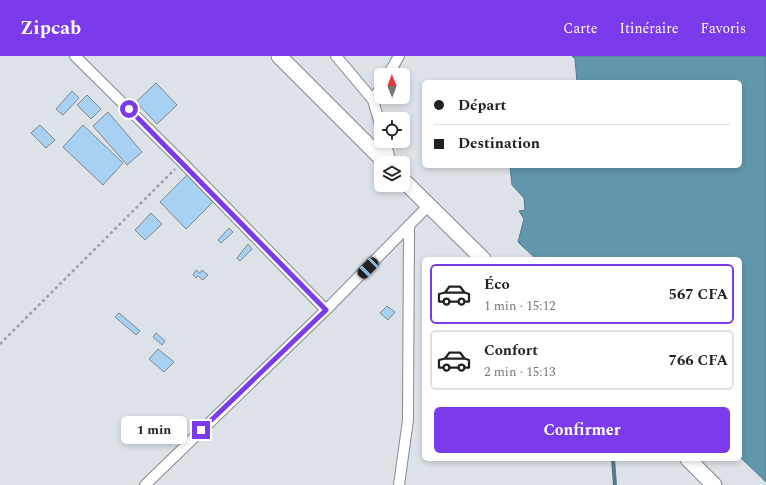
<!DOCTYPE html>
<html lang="fr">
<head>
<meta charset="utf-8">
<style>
  body { margin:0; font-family:Spectral,serif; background:#f2f2f2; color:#202124; height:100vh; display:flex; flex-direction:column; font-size:15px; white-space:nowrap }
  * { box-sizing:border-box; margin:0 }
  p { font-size:13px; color:#757577 }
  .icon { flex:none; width:22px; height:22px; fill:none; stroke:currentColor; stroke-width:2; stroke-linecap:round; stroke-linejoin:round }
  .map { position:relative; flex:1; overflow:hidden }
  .panel { position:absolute; left:422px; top:201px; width:320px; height:204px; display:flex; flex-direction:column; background:#fff; border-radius:6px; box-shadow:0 2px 6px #0003 }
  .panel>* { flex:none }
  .banner { position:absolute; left:422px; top:24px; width:320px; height:88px; border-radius:6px; box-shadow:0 2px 6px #0003; display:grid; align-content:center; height:88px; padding:0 12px; background:#fff }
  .needle { width:26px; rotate:359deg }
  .controls { position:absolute; left:374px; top:12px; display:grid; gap:8px }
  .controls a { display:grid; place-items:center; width:36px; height:36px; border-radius:6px; background:#fff; box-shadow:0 2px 6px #0003; font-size:20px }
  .end { position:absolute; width:18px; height:18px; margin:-9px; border:5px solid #7c3aed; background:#fff; box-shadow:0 0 0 2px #fff }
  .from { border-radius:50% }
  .bubble { position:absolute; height:28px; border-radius:6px; background:#fff; box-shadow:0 2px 6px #0003; font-size:13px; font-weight:700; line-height:28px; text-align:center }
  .car { position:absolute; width:12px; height:24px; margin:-12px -6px; border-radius:5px; box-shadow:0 0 3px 1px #0007; background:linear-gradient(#222 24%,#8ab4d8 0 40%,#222 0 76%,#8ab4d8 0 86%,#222 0) }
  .banner b { display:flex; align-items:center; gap:14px; height:38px; font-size:15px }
  .banner b+b { border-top:1px solid #e0e0e0 }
  .banner i { width:10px; height:10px; background:#202124 }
  ul { padding:7px 0 0; list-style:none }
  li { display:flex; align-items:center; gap:12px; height:60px; margin:0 8px 6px; padding:0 4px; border:2px solid #e0e0e0; border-radius:6px }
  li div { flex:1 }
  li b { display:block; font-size:15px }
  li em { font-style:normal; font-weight:700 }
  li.active { border-color:#7c3aed }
  li>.icon { width:36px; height:36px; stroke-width:1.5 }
  .primary-button { display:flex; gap:8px; margin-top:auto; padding:8px 12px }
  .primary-button a { flex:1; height:46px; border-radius:6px; background:#7c3aed; color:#fff; font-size:16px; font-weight:700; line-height:46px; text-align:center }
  header { display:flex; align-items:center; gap:24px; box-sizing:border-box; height:56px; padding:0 20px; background:#7c3aed; color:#fff }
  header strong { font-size:19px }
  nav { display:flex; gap:22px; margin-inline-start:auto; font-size:14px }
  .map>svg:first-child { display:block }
  .water { fill:#6197ac; stroke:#537a89 }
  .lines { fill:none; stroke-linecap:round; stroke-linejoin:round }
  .stream { stroke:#537a89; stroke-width:4 }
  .building { fill:#a6d1f2; stroke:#81868a }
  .street-casing { stroke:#84898d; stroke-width:12 }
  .secondary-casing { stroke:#84898d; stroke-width:17 }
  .path { stroke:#9a9fa2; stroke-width:2.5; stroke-dasharray:3 3; stroke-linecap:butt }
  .street { stroke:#fff; stroke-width:10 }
  .secondary { stroke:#fff; stroke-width:15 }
  .route { stroke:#7c3aed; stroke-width:5 }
</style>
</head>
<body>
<header>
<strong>Zipcab</strong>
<nav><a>Carte</a><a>Itinéraire</a><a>Favoris</a></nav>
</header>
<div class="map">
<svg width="766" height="429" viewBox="0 0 766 429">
  <rect width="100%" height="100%" fill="#dce2e7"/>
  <path class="water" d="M 572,0 L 766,0 L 766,426 L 740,401 L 740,203 L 536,203 L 518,186 L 524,163 L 519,155 L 525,154 L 524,142 L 512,129 L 510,110 L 740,110 L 740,26 L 577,26 L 575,3 Z"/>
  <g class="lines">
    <path class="stream" d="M 613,403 L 615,429"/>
  </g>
  <path class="building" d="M 156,27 L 177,49 L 157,68 L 136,46 Z
    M 72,35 L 79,42 L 63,59 L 56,53 Z
    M 87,39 L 101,53 L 91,63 L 77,49 Z
    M 108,56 L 142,96 L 127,109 L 93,70 Z
    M 40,69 L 55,84 L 46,92 L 31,77 Z
    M 83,69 L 123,107 L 103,129 L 63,91 Z
    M 187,119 L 213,146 L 186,173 L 160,146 Z
    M 151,157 L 162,168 L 145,184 L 135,174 Z
    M 229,172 L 233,176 L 221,187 L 218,184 Z
    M 248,188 L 252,193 L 240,205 L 237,202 Z
    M 196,214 L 200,217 L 202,214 L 208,219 L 203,224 L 198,220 L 196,222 L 193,219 Z
    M 387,250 L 395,256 L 388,264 L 380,257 Z
    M 119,257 L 140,275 L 136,279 L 115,261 Z
    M 156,277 L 165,285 L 162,289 L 153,281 Z
    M 158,293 L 174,306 L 164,316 L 149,303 Z"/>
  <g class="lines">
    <g class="street-casing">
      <path id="street" d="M 75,0 L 182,106 L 326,254
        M 336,0 L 373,44 L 381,72
        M 388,19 L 399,0
        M 373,44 L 381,31
        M 385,85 L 391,107
        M 145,429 L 326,254 L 428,150
        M 399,429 L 408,364 L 409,169"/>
    </g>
    <g class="secondary-casing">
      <path id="secondary" d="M 279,0 L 386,107
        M 403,124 L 483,203
        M 688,403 L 714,429"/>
    </g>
    <path class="path" d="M 0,288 L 175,113"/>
    <use href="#street" class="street"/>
    <use href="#secondary" class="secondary"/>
  </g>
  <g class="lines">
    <path class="route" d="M 129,53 L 326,254 L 201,374"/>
  </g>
</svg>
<div class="controls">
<a><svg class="needle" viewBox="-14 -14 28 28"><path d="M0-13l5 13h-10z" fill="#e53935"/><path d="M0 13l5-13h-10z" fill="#757577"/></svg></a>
<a><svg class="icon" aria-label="locate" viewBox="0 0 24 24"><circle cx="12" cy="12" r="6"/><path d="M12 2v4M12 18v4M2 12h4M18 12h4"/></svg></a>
<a><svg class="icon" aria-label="layers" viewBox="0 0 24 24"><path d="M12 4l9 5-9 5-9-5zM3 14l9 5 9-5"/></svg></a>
</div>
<i class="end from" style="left:129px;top:53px"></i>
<i class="end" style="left:201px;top:374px"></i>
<div class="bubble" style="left:121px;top:360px;width:66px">1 min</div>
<i class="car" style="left:368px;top:212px;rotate:224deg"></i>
<div class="banner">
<b><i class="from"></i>Départ</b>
<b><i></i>Destination</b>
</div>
<section class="panel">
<ul>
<li class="active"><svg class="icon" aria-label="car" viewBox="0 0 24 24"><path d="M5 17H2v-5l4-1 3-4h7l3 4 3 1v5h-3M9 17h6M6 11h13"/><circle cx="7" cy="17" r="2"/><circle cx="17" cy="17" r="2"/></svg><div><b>Éco</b><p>1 min · 15:12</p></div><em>567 CFA</em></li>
<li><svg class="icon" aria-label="car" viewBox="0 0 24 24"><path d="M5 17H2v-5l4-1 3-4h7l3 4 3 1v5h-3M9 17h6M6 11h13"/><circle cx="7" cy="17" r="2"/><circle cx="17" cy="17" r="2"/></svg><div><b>Confort</b><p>2 min · 15:13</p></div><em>766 CFA</em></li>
</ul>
<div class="primary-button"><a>Confirmer</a></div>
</section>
</div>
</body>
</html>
